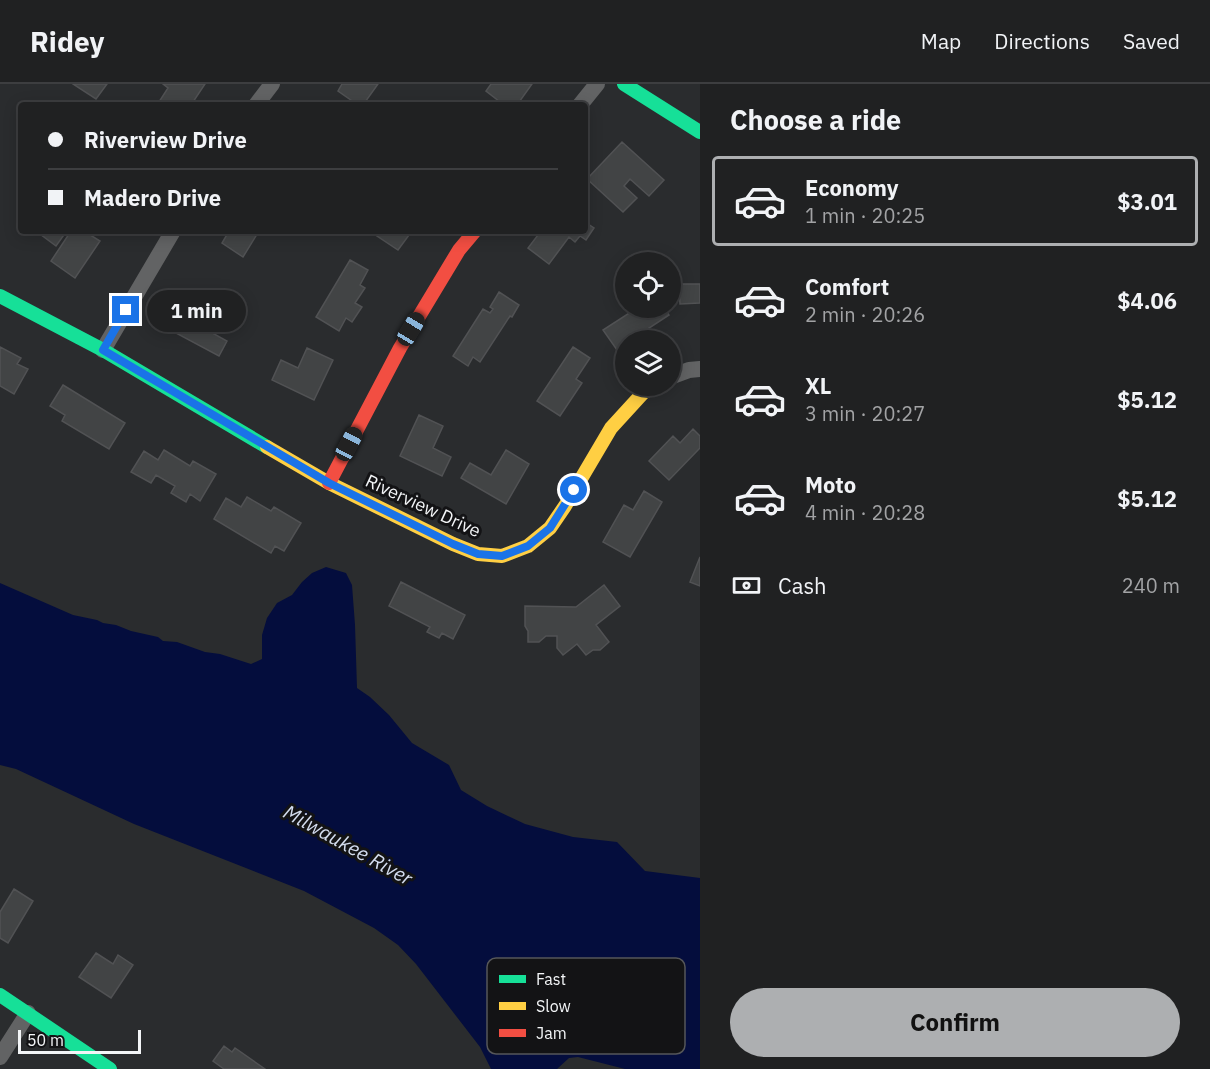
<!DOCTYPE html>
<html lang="en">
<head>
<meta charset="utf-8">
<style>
  body { margin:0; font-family:"IBM Plex Sans",sans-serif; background:#28292a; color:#f1f3f6; height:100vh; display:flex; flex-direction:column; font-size:22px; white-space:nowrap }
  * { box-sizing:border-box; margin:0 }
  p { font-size:20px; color:#a2a3a5 }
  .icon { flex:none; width:33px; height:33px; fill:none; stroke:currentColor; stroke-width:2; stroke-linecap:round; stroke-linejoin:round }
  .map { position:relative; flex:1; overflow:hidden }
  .panel { display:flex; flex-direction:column; background:#202122; width:510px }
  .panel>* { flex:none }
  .banner { position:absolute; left:18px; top:18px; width:570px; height:132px; border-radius:6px; box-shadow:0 3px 15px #0003,0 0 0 2px #3d3e40; display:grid; align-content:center; height:132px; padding:0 30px; background:#202122 }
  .controls { position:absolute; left:615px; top:168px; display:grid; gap:12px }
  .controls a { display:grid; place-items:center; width:66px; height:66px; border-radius:50%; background:#202122; box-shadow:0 3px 15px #0003,0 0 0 2px #3d3e40; font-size:30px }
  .scale { position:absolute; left:18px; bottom:15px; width:123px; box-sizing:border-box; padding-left:6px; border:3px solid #f3f5f7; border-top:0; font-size:16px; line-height:21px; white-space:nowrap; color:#f3f5f7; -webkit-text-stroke:4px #131315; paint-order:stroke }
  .end { position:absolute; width:27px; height:27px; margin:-14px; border:8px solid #1a73e8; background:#fff; box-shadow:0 0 0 3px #fff }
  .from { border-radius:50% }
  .bubble { position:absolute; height:42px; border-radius:21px; background:#202122; box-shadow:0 3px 15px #0003,0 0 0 2px #3d3e40; font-size:20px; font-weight:800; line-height:42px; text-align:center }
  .car { position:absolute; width:18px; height:36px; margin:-18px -9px; border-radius:8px; box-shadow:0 0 4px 2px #0007; background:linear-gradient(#222 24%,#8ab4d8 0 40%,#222 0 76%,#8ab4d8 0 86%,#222 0) }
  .banner b { display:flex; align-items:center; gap:21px; height:57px; font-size:22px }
  .banner b+b { border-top:2px solid #3d3e40 }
  .banner i { width:15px; height:15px; background:#f1f3f6 }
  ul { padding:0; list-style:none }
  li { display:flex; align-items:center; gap:18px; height:90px; margin:0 12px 9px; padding:0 18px; border:3px solid transparent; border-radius:6px }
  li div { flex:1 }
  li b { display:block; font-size:22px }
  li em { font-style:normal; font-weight:800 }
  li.active { border-color:#adafb1 }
  li>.icon { width:54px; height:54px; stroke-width:1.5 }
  h2 { padding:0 30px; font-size:27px; line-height:72px }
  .pay { display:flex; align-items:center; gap:15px; height:66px; padding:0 30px; font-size:22px }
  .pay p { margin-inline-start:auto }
  .primary-button { display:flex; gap:12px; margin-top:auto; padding:12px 30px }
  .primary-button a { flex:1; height:69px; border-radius:36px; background:#adafb1; color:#111; font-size:24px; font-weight:800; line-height:69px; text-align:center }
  header { display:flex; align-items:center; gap:36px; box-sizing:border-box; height:84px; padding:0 30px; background:#202122; border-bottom:2px solid #3d3e40 }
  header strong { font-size:28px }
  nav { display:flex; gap:33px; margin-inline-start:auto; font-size:21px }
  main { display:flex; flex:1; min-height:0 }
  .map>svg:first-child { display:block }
  .water { fill:#040d3d }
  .building { fill:#424445; stroke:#515254; stroke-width:1.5 }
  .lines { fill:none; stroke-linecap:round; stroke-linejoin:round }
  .street { stroke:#626364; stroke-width:16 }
  .fast { stroke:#16e098; stroke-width:14 }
  .slow { stroke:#ffcf43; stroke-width:14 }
  .jam { stroke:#f24e42; stroke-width:14 }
  .route { stroke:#1a73e8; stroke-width:8 }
  .labels { text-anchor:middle; stroke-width:6; stroke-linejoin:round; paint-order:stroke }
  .street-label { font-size:18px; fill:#f3f5f7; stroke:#131315 }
  .water-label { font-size:20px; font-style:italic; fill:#d3dcee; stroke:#131315 }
  .key { fill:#131315; stroke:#565759; stroke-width:1.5 }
  .key-label { font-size:16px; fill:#f3f5f7 }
</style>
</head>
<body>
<header>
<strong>Ridey</strong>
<nav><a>Map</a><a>Directions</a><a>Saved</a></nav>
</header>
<main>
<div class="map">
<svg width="700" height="985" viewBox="0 0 700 985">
  <rect width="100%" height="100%" fill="#2a2c2e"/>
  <path class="water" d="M 326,483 L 346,489 L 352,501 L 355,541 L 357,604 L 370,613 L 389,631 L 412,659 L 449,681 L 461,706 L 487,722 L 525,740 L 573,753 L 617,758 L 645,787 L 700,794 L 700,985 L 625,985 L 578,973 L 569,974 L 557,985 L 491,985 L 480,963 L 416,880 L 398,861 L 374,844 L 304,807 L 134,740 L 16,685 L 0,681 L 0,499 L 73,531 L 97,536 L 103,539 L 116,541 L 131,547 L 158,553 L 163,557 L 177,558 L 205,568 L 220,570 L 251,580 L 262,575 L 262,551 L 267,534 L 277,519 L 292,511 L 302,498 L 312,489 Z"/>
  <path class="building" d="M 73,0 L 107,0 L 96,15 Z
    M 163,0 L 205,0 L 191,21 L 157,21 L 168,4 Z
    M 342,0 L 378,0 L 363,21 L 358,21 L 338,7 Z
    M 491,0 L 532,0 L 517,21 L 504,21 L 486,7 Z
    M 622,58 L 664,96 L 649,112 L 630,95 L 624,102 L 637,114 L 623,128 L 587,95 Z
    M 585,138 L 594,144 L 586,156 L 580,152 L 575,158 L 569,153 L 549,180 L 528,164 L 541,147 L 585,147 Z
    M 42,147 L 65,147 L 66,148 L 56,162 L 40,150 Z
    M 71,147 L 84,147 L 100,157 L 75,194 L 51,177 Z
    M 229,147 L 259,147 L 243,173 L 222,159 Z
    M 376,147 L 412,147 L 398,166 L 374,150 Z
    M 350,176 L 368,186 L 360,201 L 365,204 L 355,219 L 362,223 L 352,238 L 346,234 L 339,247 L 316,233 Z
    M 679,200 L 700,200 L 700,219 L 680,220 Z
    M 196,206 L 219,218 L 205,245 L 227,257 L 219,272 L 174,248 Z
    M 499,208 L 519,221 L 512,233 L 510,232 L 480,278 L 473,273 L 468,282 L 453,272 L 483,225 L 490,229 L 493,225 L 490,223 Z
    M 637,224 L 664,224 L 669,231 L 631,256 L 626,256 L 626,260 L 617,266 L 603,246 Z
    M 0,263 L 21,274 L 17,280 L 28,285 L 14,310 L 0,302 Z
    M 573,263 L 590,274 L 576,295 L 582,299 L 560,332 L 537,317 Z
    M 307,264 L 333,276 L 314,316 L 272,296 L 281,276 L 298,284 Z
    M 63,301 L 125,339 L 109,365 L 62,337 L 65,331 L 50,322 Z
    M 419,331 L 443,342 L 433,364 L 451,373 L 442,392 L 400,372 Z
    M 693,345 L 700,352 L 700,364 L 669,396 L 649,377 L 673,352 L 680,359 Z
    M 164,366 L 190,382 L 193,377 L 216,390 L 200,417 L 190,410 L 186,418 L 171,409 L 175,402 L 156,391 L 151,399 L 131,388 L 144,367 L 158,376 Z
    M 506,366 L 529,380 L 506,420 L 461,394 L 470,379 L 491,391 Z
    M 644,407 L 662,418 L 630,473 L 603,458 L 624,421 L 633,426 Z
    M 247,413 L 271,427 L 274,423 L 301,439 L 284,467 L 275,462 L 271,469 L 214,435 L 226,414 L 241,423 Z
    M 700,473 L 700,502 L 690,498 Z
    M 401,498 L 465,531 L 453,555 L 442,549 L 439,554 L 427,548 L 430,543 L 389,522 Z
    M 604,501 L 620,522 L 596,541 L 609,558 L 600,566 L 593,566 L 586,571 L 577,560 L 563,571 L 557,564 L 557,552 L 546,552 L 539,558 L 528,558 L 528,547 L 525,542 L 525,522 L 576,523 Z
    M 14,805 L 33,817 L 8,859 L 0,854 L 0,828 Z
    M 96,869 L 113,880 L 118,871 L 133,881 L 111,914 L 79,893 Z
    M 224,962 L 232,968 L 235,964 L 265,985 L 224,985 L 213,977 Z"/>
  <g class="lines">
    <path class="street" d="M 256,21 L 272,0
      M 580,21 L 597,0
      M 103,266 L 173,147
      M 670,293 L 689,286 L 700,285
      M 0,973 L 28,929"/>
    <path class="fast" d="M 624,0 L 700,48
      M 0,212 L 103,266 L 267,363
      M 0,911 L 110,985"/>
    <path class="slow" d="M 267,363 L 329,399 L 453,460 L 478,470 L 502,472 L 528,462 L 550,444 L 565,422 L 611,344 L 643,309 L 655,302"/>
    <path class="jam" d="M 329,399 L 400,264 L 459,166 L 475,147"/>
  </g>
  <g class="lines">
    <path class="route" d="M 126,226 L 103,266 L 329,399 L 453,460 L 478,470 L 502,472 L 528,462 L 550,444 L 574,406"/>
  </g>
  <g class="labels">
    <g class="street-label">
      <text transform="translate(423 422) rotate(25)" y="6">Riverview Drive</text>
    </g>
    <g class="water-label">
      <text transform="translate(348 761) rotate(29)" y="7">Milwaukee River</text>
    </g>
  </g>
  <rect x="487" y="874" width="198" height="96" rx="9" class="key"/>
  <rect x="499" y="891" width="27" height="8" fill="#16e098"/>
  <rect x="499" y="918" width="27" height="8" fill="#ffcf43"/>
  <rect x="499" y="945" width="27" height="8" fill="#f24e42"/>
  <g class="key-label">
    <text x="536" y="901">Fast</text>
    <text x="536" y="928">Slow</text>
    <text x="536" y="955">Jam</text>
  </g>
</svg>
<div class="controls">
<a><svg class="icon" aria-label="locate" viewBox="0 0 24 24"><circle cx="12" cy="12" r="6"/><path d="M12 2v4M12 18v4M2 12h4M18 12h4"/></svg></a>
<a><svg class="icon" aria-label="layers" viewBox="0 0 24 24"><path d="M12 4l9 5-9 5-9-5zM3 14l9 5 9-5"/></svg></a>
</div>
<div class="scale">50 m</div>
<i class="end from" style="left:574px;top:406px"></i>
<i class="end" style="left:126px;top:226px"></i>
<div class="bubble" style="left:147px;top:206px;width:99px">1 min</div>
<i class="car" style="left:411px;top:245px;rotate:31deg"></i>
<i class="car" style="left:349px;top:360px;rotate:28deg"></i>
<div class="banner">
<b><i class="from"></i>Riverview Drive</b>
<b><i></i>Madero Drive</b>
</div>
</div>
<section class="panel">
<h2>Choose a ride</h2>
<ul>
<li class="active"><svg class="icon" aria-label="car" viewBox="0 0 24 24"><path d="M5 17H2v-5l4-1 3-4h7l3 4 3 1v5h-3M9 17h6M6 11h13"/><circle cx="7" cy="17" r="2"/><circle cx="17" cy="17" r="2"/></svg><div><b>Economy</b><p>1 min · 20:25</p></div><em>$3.01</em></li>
<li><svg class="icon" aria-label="car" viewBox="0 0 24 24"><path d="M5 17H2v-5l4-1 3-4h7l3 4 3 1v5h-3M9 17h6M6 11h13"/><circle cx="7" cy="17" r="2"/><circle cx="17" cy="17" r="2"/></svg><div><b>Comfort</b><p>2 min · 20:26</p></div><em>$4.06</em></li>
<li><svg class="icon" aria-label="car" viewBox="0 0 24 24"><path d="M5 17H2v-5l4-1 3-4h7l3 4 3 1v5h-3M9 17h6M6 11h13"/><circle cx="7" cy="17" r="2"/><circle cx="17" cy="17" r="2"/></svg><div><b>XL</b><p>3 min · 20:27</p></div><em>$5.12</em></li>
<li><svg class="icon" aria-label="car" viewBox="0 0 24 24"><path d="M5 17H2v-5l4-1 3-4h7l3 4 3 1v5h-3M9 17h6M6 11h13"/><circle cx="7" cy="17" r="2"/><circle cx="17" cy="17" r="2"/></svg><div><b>Moto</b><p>4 min · 20:28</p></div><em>$5.12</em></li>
</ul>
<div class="pay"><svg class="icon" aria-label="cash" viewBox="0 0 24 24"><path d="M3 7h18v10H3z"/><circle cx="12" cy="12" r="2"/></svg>Cash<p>240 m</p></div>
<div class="primary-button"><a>Confirm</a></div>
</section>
</main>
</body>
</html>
